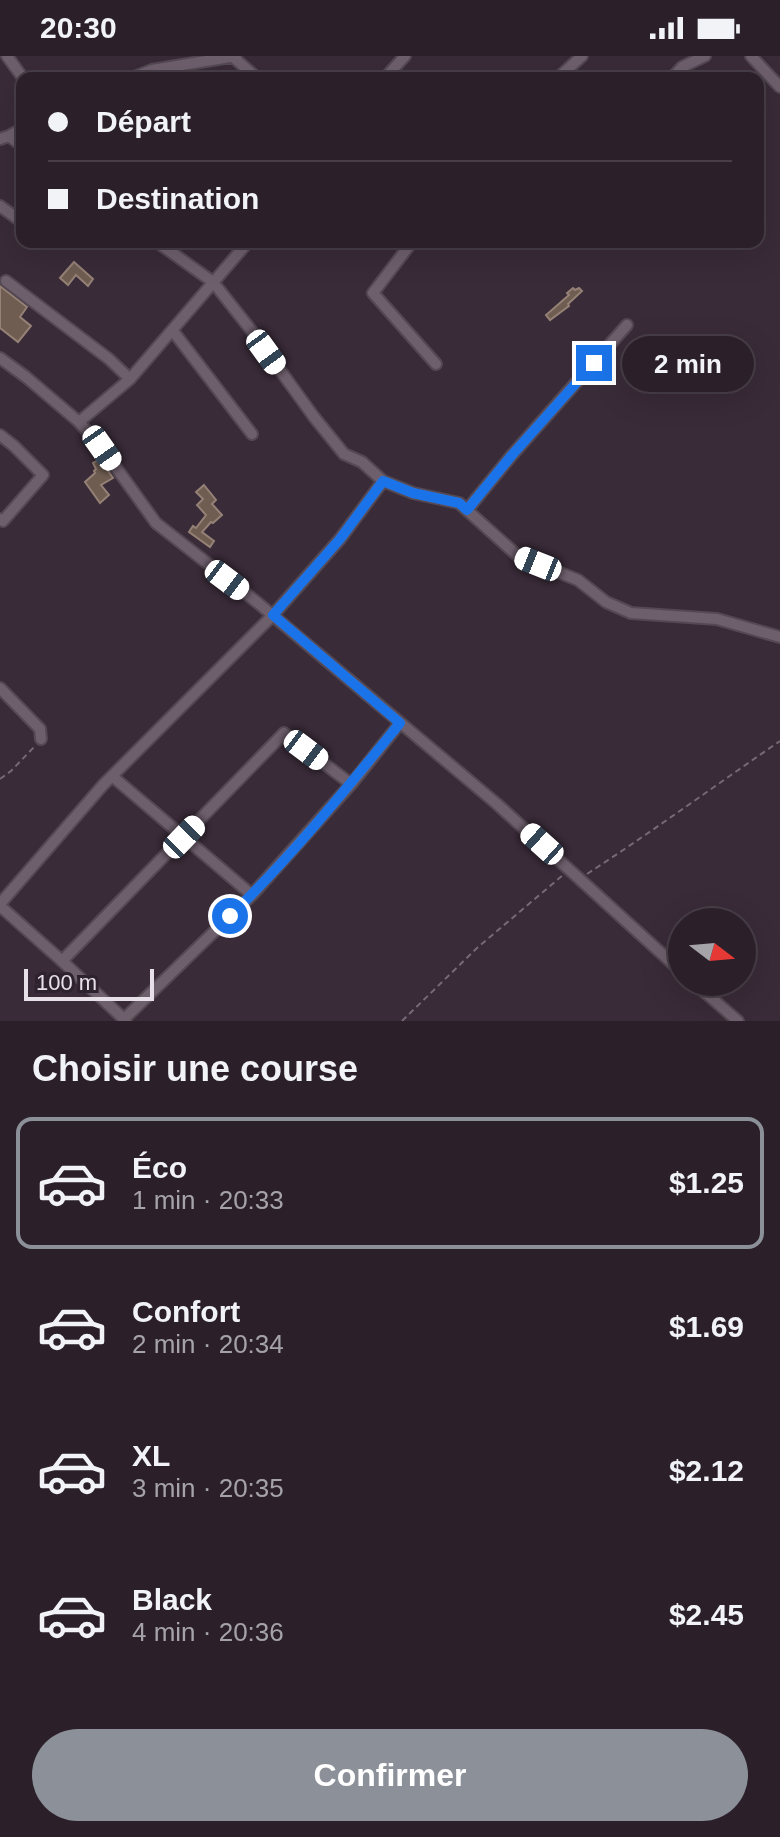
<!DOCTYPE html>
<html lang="fr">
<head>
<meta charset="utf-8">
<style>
  body { margin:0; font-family:Helvetica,sans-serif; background:#332832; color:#f1f3f6; height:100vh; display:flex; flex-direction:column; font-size:30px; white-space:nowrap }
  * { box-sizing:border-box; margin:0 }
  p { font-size:26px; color:#a6a3a8 }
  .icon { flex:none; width:44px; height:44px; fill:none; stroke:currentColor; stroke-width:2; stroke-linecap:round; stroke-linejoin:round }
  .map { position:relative; height:965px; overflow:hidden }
  .details { display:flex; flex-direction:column; background:#2b202a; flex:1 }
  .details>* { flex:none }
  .top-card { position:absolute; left:16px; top:16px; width:748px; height:176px; border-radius:16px; box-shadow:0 8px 32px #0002,0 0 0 2px #473e47; display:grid; align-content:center; height:176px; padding:0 32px; background:#2b202a }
  .needle { width:52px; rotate:106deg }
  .fabs { position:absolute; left:668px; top:852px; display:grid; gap:16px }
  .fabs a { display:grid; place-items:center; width:88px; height:88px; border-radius:50%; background:#2b202a; box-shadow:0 8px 32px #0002,0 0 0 2px #473e47; font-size:40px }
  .scale { position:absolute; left:24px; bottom:20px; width:130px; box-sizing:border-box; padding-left:8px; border:4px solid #e8e0e8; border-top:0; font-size:22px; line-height:28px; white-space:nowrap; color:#e8e0e8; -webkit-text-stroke:6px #2e222e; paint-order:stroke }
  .end { position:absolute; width:36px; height:36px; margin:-18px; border:10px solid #1a73e8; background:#fff; box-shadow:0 0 0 4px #fff }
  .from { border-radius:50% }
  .bubble { position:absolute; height:56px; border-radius:28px; background:#2b202a; box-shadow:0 8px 32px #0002,0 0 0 2px #473e47; font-size:26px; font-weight:700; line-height:56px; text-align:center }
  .car { position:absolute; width:24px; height:48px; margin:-24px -12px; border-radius:10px; box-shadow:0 0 6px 2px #0007; background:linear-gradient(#fff 24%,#345 0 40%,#fff 0 76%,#345 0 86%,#fff 0) }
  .top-card b { display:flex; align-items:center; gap:28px; height:76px; font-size:30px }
  .top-card b+b { border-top:2px solid #473e47 }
  .top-card i { width:20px; height:20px; background:#f1f3f6 }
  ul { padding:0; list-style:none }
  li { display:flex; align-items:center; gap:24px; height:132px; margin:0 16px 12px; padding:0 16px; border:4px solid transparent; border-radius:16px }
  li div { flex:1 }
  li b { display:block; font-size:30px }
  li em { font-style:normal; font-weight:700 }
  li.selected { border-color:#8c9099 }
  li>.icon { width:72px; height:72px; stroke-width:1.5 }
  h2 { padding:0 32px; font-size:36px; line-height:96px }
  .primary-button { display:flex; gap:16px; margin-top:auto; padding:16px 32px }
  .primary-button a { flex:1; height:92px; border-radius:48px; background:#8c9099; color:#fff; font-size:32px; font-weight:700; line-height:92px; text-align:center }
  .status { display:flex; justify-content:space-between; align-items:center; height:56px; padding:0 40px; background:#2b202a; direction:ltr }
  .status svg { height:22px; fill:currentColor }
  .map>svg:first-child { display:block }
  .building { fill:#6f5d52; stroke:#958176; stroke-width:2 }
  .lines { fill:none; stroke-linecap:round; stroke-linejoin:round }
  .street-casing { stroke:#544953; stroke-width:14 }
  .path { stroke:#766a75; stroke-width:2; stroke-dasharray:6 4; stroke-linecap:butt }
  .street { stroke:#6e5f6d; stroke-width:10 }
  .route { stroke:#1a73e8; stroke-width:10 }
</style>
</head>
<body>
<div class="status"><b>20:30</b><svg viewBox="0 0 49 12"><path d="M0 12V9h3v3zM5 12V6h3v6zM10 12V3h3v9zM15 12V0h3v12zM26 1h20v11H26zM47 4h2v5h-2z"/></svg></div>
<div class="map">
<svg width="780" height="965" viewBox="0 0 780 965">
  <rect width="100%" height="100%" fill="#392b38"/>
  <path class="building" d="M 74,206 L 93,223 L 88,230 L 76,219 L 68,229 L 60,222 Z
    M 0,230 L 27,251 L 20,261 L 31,270 L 18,286 L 0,272 Z
    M 573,232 L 575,234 L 579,232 L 582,235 L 568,248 L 569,250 L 550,264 L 546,259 L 569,239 L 567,237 Z
    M 100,403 L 113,422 L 101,429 L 109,439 L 100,447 L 85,426 L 95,417 L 94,415 L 96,413 L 93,407 Z
    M 204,429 L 216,444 L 212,448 L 222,459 L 213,467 L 211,466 L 202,476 L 214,485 L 210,491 L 189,476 L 193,470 L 196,472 L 206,459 L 197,449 L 203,443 L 196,436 Z"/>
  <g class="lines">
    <g class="street-casing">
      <path id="street" d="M 7,0 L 23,22
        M 751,0 L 780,31
        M 233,1 L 257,22
        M 132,22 L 152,14 L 236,0
        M 385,22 L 405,0
        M 558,22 L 582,0
        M 672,22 L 682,11 L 705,0
        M 9,80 L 22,90
        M 0,83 L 9,80 L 22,73
        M 0,150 L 22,166
        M 157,186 L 213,226 L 251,274 L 314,361 L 344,398 L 362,406 L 383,425
        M 412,186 L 373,237 L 436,308
        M 6,225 L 109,303 L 130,323
        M 173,275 L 252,378
        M 0,302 L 26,321 L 79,366 L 102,392 L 156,467 L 258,547 L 497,748 L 682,916
        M 79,366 L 130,323 L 248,186
        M 0,379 L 14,390 L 43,419 L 3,465 L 0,463
        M 467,454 L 512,399 L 627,269
        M 0,632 L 40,673 L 41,683
        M 112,720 L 252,839
        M 0,848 L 103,729 L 273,559 L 340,483 L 383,425 L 413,437 L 459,447 L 518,500 L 578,524 L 606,546 L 631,557 L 717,563 L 780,581
        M 0,850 L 62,905 L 126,965
        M 62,905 L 284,677 L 351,728
        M 693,926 L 738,965
        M 124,963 L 252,839 L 353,726 L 400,667"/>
    </g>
    <path class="path" d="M 0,723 L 11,715 L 34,691
      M 587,818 C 653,775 716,729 780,685
      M 402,965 L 477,892 L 563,819"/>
    <use href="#street" class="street"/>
  </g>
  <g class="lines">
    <path class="route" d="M 230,860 C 292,800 346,733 400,667 L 273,559 L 340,483 L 383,425 L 413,437 L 459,447 L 467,454 L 512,399 L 594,307"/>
  </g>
</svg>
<div class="fabs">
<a><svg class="needle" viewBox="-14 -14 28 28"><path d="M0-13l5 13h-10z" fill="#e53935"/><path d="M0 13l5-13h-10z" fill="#a6a3a8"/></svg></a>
</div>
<div class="scale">100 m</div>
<i class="end from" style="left:230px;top:860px"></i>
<i class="end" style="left:594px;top:307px"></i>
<div class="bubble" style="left:622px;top:280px;width:132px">2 min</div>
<i class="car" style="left:266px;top:296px;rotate:144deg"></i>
<i class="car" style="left:102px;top:392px;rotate:145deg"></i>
<i class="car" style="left:538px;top:508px;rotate:292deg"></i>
<i class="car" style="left:227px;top:524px;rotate:127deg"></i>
<i class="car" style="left:306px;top:694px;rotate:127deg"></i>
<i class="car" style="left:184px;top:781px;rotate:44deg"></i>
<i class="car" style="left:542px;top:788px;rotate:312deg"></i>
<div class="top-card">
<b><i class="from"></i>Départ</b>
<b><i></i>Destination</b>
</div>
</div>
<section class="details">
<h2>Choisir une course</h2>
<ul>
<li class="selected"><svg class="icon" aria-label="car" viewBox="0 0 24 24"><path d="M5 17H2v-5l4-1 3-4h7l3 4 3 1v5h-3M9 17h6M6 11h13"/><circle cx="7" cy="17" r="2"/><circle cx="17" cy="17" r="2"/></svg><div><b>Éco</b><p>1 min · 20:33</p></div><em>$1.25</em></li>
<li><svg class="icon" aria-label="car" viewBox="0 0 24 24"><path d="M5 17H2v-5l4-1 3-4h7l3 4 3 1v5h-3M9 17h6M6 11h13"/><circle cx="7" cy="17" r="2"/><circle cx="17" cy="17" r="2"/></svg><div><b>Confort</b><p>2 min · 20:34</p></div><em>$1.69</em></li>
<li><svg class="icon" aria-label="car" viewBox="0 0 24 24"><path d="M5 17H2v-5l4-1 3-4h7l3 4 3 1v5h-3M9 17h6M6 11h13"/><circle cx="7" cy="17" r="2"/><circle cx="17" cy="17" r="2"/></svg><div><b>XL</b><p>3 min · 20:35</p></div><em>$2.12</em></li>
<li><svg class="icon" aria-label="car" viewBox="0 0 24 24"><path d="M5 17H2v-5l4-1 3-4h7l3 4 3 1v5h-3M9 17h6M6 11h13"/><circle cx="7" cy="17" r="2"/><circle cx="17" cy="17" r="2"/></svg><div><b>Black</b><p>4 min · 20:36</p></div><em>$2.45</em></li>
</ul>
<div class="primary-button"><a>Confirmer</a></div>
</section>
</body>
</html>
